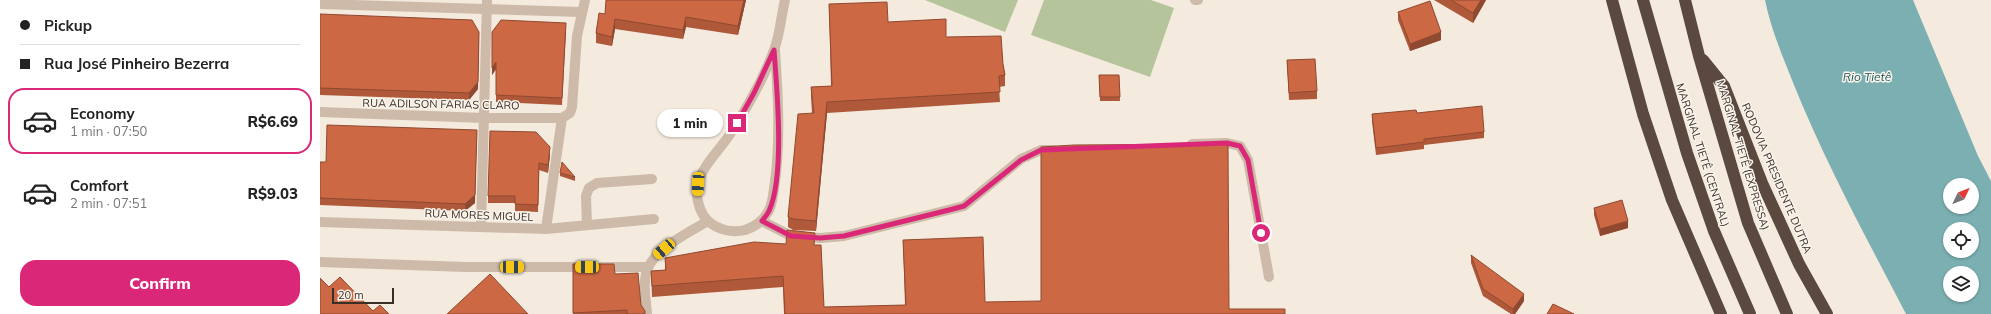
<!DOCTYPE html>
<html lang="en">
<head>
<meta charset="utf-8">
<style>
  body { margin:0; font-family:Mulish,sans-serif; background:#f2f2f2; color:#222; height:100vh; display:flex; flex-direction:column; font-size:15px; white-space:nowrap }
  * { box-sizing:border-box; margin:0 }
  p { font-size:13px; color:#767676 }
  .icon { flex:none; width:22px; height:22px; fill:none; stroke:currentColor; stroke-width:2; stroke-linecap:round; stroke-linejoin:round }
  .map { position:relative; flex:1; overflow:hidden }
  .sheet { display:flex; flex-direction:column; background:#fff; width:320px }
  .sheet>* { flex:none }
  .guide { display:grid; align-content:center; height:88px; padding:0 20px; background:#fff }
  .needle { width:26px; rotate:47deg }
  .buttons { position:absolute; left:1623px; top:178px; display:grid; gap:8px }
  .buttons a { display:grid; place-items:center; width:36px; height:36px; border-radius:50%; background:#fff; box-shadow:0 1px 3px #0004; font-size:20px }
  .scale { position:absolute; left:12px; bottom:10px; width:62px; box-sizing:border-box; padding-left:4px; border:2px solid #392f29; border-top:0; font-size:11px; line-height:14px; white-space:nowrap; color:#392f29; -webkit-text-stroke:3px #fbf4eb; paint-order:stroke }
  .end { position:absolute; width:18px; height:18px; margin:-9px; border:5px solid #db2777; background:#fff; box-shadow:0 0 0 2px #fff }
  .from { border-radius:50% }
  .bubble { position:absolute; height:28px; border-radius:14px; background:#fff; box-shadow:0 1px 3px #0004; font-size:13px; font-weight:800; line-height:28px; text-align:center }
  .car { position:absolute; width:12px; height:24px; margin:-12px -6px; border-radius:5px; box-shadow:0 0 3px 1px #0007; background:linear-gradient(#f5c518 24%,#345 0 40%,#f5c518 0 76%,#345 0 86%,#f5c518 0) }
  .guide b { display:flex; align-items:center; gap:14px; height:38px; font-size:15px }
  .guide b+b { border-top:1px solid #e0e0e0 }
  .guide i { width:10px; height:10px; background:#222 }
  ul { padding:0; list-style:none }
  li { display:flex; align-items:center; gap:12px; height:66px; margin:0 8px 6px; padding:0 12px; border:2px solid transparent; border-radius:16px }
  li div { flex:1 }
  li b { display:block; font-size:15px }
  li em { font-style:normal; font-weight:800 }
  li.on { border-color:#db2777 }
  li>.icon { width:36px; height:36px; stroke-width:1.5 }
  .button { display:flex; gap:8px; margin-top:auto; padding:8px 20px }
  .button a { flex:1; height:46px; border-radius:16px; background:#db2777; color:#fff; font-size:16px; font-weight:800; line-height:46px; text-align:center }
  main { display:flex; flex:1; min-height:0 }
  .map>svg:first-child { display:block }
  .pitch { fill:#b6c49c }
  .water { fill:#7bafb2; fill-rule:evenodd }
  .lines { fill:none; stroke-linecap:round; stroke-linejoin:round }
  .minor { stroke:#cdbaa9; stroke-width:10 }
  .highway { stroke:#5b4940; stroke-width:12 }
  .wall { fill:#af593a }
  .shaded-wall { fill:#8f4930 }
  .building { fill:#cc6844; stroke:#8f4930 }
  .route { stroke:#db2777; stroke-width:5 }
  .labels { text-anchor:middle; stroke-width:3; stroke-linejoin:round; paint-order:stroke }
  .street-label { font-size:11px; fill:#392f29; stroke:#fbf4eb }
  .water-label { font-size:12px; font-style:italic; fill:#1c585d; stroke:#fbf4eb }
</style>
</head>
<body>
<main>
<section class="sheet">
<div class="guide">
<b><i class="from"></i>Pickup</b>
<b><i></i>Rua José Pinheiro Bezerra</b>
</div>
<ul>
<li class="on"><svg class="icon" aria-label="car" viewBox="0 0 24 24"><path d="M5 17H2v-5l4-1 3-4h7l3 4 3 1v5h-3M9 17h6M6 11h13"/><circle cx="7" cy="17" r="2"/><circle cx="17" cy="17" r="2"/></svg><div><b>Economy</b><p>1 min · 07:50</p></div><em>R$6.69</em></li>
<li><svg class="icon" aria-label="car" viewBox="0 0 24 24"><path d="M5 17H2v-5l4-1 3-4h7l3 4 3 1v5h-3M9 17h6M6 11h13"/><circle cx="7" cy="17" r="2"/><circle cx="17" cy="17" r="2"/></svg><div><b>Comfort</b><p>2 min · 07:51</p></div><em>R$9.03</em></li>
</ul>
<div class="button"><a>Confirm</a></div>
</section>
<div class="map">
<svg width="1671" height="314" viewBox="0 0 1671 314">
  <rect width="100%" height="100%" fill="#f4eade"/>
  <path class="pitch" d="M 605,0 L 698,0 L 685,32 Z
    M 724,0 L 831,0 L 854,8 L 830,77 L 711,35 Z"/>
  <path class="water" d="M 1445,0 L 1593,0 L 1658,156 L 1671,181 L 1671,314 L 1586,314 C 1547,239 1506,164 1474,85 C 1463,57 1451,30 1445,0 ZM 1630,185 L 1652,185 L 1652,207 L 1630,207 ZM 1630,229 L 1652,229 L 1652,251 L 1630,251 ZM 1630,273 L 1652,273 L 1652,295 L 1630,295 Z"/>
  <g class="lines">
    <path class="minor" d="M 875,0 L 878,0
      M 0,4 L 261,12
      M 455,50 C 458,95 461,143 454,189 C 453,196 452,206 448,212 C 443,221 434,227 425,230 C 412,233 398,230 388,221 C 379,212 375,196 378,184 C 382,165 402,148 412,131 C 428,106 444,78 454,50 C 460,35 461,16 465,0
      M 0,112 L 164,118 L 242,118
      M 872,144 L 907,143 L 920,146 L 928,160 L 949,277
      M 442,221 L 471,236 L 500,238 L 524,236 L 644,206 L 701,159 L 721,150 L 734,150
      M 0,222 L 226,229 L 242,118 L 250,113 L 252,107 L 257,36 L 265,0
      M 267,225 L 266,196 L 269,188 L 277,183 L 332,179
      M 161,227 L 167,0
      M 226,229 L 334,219
      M 0,262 L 146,267 L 266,267
      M 282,267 L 328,267
      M 327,314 C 326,300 322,281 328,268 C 336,248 371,231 388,221"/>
    <path class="highway" d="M 1292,0 L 1323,114 L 1352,200 L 1401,314
      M 1323,0 L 1367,153 L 1394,231 L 1430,314
      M 1365,0 L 1379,56 L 1428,223 L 1467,314
      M 1383,60 L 1404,86 L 1442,183 L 1479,264 L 1507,314"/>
  </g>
  <path class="wall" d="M 426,0 L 418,35 L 366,27 L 363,39 L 295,29 L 292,46 L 276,43 L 276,33 L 285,14 Z
    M 1114,0 L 1166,0 L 1153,23 Z
    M 509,4 L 568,22 L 626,37 L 683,64 L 685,75 L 685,86 L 679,87 L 680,102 L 507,113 L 496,231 L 473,230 L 468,227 L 468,217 L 492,113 L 491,97 L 491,87 L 511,86 Z
    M 1078,12 L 1121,40 L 1090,51 L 1078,20 Z
    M 0,14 L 158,89 L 149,100 L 0,95 Z
    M 246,30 L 242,105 L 176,102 L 176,69 L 172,75 L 172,32 Z
    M 967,60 L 997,91 L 997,99 L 969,100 Z
    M 779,75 L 799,75 L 800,101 L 780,101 Z
    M 1097,113 L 1164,132 L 1164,138 L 1104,145 L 1104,149 L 1056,155 L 1052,121 L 1052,114 Z
    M 230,154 L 228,173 L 219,170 L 218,212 L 195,211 L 195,203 L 168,203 L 168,196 Z
    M 0,162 L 155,203 L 145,211 L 0,205 Z
    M 240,173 L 255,177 L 255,181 L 240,176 Z
    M 1274,208 L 1308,228 L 1280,236 L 1274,215 Z
    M 583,240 L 665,302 L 909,309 L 965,314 L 464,314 L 463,287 L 332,297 L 331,271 L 345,270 L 345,258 L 495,245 L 504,307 L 585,305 Z
    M 1151,255 L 1204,301 L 1195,314 L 1191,314 L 1163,296 L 1151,263 Z
    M 253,264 L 295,274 L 321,305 L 325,314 L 253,314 Z"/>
  <path class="shaded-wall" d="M 424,0 L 426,0 L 418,35 L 418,26 Z
    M 1161,0 L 1166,0 L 1153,23 L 1153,13 Z
    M 366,17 L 366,27 L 363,39 L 363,30 Z
    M 295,19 L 295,29 L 292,46 L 292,37 Z
    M 159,32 L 158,89 L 149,100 L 149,93 Z
    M 1121,32 L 1121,40 L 1090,51 L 1090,44 Z
    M 176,62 L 176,69 L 172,75 L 172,68 Z
    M 507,102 L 507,113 L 496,231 L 496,221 Z
    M 157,130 L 155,203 L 145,211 L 145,204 Z
    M 230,147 L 230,154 L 228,173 L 228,165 Z
    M 1308,221 L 1308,228 L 1280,236 L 1280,229 Z
    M 1204,294 L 1204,301 L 1195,314 L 1193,314 L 1193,309 Z"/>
  <path class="building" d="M 286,0 L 424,0 L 418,26 L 366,17 L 363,30 L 295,19 L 292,37 L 276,33 L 279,13 L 285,14 Z
    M 1131,0 L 1161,0 L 1153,13 Z
    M 1110,1 L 1121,32 L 1090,44 L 1078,12 Z
    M 567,2 L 568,22 L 626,19 L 626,37 L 681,36 L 683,64 L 685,75 L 679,76 L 680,92 L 507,102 L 496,221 L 473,219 L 468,217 L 478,114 L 494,113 L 491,87 L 512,86 L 509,4 Z
    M 0,14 L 152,20 L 159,32 L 158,82 L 149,93 L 0,88 Z
    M 181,20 L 246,23 L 242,98 L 176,95 L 176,62 L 172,68 L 172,32 Z
    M 995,59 L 997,91 L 969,93 L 967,60 Z
    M 779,75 L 799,75 L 800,97 L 780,97 Z
    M 1162,106 L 1164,132 L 1104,139 L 1104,142 L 1056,148 L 1052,114 L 1096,110 L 1097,113 Z
    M 7,125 L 157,130 L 155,195 L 145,204 L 0,198 L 0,162 L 6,162 Z
    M 170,131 L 216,132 L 230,147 L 228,165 L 219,163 L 218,205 L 195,204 L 195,196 L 168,196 Z
    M 908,144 L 909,309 L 965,309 L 965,314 L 465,314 L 463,276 L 332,286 L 331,271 L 346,270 L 345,258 L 434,242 L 466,244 L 467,230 L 495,233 L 494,245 L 501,245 L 504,307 L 586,305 L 583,240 L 663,237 L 665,302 L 721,301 L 721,147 L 754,145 Z
    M 242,162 L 255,177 L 240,173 Z
    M 1302,200 L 1308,221 L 1280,229 L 1274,208 Z
    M 1151,255 L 1204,294 L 1193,309 L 1163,289 Z
    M 253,264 L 294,264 L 295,274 L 318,273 L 321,305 L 325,311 L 325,314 L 307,314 L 307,310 L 253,313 Z
    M 170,274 L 208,314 L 127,314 Z
    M 20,277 L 53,311 L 60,305 L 69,314 L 0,314 L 0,278 L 9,287 Z
    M 1233,304 L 1254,314 L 1227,314 Z"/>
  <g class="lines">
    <path class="route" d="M 417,123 L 434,93 L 454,50 C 457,90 465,176 449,211 C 447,215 444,218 442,221 L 471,236 L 500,238 L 524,236 L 629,210 L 644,206 L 701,160 L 721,150 L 907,143 L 920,146 L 928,160 L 941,233"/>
  </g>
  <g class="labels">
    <g class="street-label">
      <text transform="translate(121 104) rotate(1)" y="4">RUA ADILSON FARIAS CLARO</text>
      <text transform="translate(1383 155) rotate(72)" y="4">MARGINAL TIETÊ (CENTRAL)</text>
      <text transform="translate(1423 155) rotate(73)" y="4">MARGINAL TIETÊ (EXPRESSA)</text>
      <text transform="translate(1457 178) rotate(67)" y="4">RODOVIA PRESIDENTE DUTRA</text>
      <text transform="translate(159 215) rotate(2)" y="4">RUA MORES MIGUEL</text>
    </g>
    <g class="water-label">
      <text x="1547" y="81">Rio Tietê</text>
    </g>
  </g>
</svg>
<div class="buttons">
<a><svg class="needle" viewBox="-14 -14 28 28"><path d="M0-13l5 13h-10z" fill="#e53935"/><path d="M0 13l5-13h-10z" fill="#767676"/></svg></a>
<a><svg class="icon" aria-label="locate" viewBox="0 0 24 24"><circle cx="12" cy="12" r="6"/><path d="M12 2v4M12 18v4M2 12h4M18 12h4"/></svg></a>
<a><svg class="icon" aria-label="layers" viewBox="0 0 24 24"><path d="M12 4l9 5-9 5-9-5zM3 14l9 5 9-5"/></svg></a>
</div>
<div class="scale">20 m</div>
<i class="end from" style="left:941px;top:233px"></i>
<i class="end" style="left:417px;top:123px"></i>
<div class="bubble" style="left:337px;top:109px;width:66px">1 min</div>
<i class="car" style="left:378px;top:184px;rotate:183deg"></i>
<i class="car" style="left:344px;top:249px;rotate:230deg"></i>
<i class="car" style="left:192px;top:267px;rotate:90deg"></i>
<i class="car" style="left:267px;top:267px;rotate:270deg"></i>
</div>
</main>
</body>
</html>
